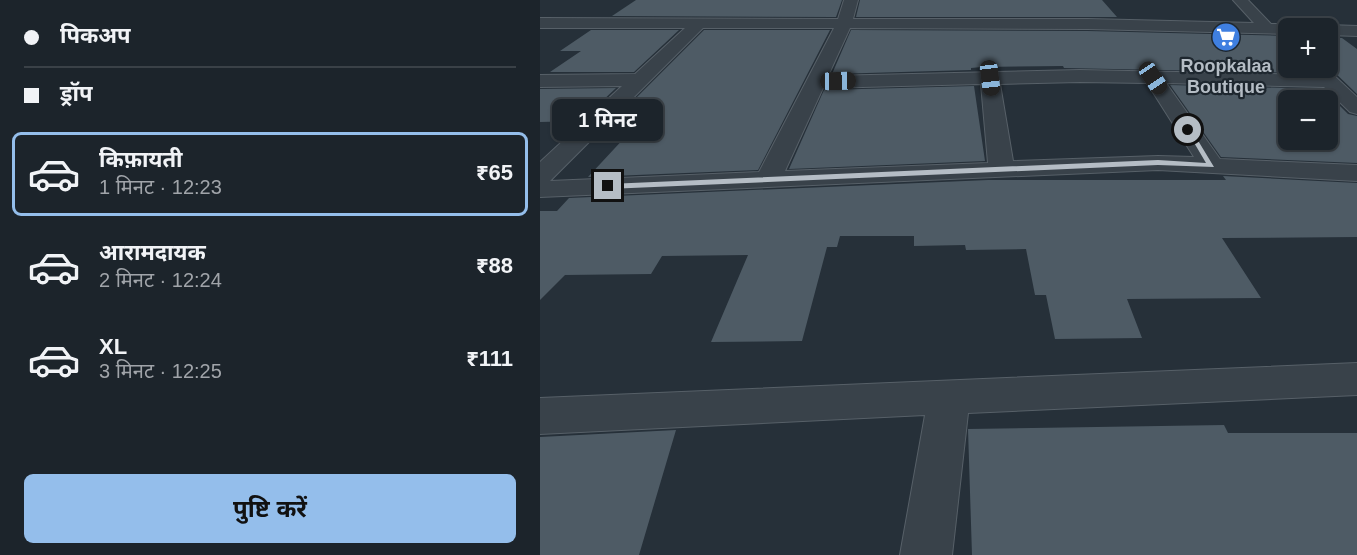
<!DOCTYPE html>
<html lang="hi">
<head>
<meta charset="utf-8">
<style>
  body { margin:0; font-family:Helvetica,"Noto Sans Devanagari",sans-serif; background:#293037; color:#f1f3f6; height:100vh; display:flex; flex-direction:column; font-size:22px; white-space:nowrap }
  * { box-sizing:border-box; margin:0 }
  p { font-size:20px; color:#a0a4a9 }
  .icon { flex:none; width:33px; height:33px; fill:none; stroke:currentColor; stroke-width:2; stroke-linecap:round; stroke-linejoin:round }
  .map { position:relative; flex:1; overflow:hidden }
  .panel { display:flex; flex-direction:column; background:#1c242b; width:540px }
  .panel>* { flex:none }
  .guide { display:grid; align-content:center; height:132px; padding:0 24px; background:#1c242b }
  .controls { position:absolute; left:738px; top:18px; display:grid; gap:12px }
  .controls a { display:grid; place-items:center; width:60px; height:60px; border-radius:9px; background:#1c242b; box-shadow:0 2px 4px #0004,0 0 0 2px #3a4147; font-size:30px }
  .end { position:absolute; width:27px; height:27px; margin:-14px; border:8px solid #b5bdc5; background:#111; box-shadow:0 0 0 3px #111 }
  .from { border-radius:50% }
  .bubble { position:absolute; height:42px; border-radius:9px; background:#1c242b; box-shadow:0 2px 4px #0004,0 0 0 2px #3a4147; font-size:20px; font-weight:700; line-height:42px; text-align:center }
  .car { position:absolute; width:18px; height:36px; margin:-18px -9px; border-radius:8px; box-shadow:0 0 4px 2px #0007; background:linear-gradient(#222 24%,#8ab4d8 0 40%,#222 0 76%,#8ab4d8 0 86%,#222 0) }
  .guide b { display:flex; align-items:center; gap:21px; height:57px; font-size:22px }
  .guide b+b { border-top:2px solid #3a4147 }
  .guide i { width:15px; height:15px; background:#f1f3f6 }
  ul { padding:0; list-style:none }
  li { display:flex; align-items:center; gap:18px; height:84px; margin:0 12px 9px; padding:0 12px; border:3px solid transparent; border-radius:9px }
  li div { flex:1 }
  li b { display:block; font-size:22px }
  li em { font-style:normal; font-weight:700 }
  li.selected { border-color:#94beeb }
  li>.icon { width:54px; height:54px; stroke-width:1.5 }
  .primary-button { display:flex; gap:12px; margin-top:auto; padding:12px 24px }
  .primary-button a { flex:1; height:69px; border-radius:9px; background:#94beeb; color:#111; font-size:24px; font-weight:700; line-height:69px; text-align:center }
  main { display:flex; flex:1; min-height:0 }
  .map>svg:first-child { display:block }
  .building { fill:#4e5b65; fill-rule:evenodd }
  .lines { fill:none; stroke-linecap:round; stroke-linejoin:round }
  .minor-casing { stroke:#576068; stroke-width:2 }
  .minor { fill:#39424a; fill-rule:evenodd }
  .route { fill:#b5bdc5 }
  .labels { text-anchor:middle; stroke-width:4.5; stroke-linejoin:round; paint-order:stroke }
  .far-poi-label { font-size:18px; font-weight:bold; fill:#b5bdc5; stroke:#1e272f }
</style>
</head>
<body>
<main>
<section class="panel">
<div class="guide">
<b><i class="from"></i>पिकअप</b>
<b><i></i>ड्रॉप</b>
</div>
<ul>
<li class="selected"><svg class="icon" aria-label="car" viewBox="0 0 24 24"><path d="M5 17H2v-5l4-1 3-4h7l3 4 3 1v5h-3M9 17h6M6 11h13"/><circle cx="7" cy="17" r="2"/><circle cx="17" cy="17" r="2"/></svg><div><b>किफ़ायती</b><p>1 मिनट · 12:23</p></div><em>₹65</em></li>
<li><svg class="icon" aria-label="car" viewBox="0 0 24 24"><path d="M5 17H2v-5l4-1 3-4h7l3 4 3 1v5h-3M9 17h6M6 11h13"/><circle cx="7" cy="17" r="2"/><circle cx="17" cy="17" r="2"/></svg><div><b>आरामदायक</b><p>2 मिनट · 12:24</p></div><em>₹88</em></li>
<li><svg class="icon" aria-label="car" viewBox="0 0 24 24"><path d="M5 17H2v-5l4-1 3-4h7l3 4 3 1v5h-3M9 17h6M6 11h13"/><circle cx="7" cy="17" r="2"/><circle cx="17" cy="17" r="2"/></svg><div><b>XL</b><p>3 मिनट · 12:25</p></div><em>₹111</em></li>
</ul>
<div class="primary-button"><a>पुष्टि करें</a></div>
</section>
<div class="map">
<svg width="817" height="555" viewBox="0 0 817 555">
  <rect width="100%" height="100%" fill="#263039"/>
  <path class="building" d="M 96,0 L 302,0 L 296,17 L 72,16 Z
    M 320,0 L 562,0 L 577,17 L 316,17 Z
    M 51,30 L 139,30 L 94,72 L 10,72 L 41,51 L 20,51 Z
    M 164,30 L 290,30 L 218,170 L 48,177 L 101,120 L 73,121 Z
    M 311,30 L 548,31 L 748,36 L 748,68 L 765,68 L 768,73 L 524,68 L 523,66 L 442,67 L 431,68 L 431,70 L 292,74 Z
    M 788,37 L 802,38 L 817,49 L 817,94 L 788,66 Z
    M 630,85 L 783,89 L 808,114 L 817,116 L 817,163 L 681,157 ZM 748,100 L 788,100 L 788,140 L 748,140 Z
    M 434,86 L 445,161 L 249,169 L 284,90 Z
    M 76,88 L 41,121 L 0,122 L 0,89 Z
    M 683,176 L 817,183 L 817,237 L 682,238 L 721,298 L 587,299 L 602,338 L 515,339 L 506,295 L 495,295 L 486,249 L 426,250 L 425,245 L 374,246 L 374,236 L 300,236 L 297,247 L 287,247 L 262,341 L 171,342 L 208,255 L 122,256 L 111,274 L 25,275 L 0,300 L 0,211 L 17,211 L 29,198 L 448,180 L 686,180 Z
    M 684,425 L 688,433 L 817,433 L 817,555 L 432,555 L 428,429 Z
    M 136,430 L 99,555 L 0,555 L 0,437 Z"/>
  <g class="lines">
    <g class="minor-casing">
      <path id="minor" d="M 304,0 L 318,0 L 313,19 L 548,19 L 714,23 L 693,0 L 708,0 L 731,24 L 748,24 L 755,28 L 748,28 L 748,34 L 548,29 L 310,28 L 288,76 L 540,70 L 773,75 L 767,68 L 786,68 L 817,97 L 817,114 L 810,112 L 784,87 L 626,83 L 680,159 L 817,165 L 817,181 L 618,170 L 0,197 L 0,162 L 82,86 L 0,87 L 0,75 L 95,74 L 145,28 L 0,28 L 0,18 L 298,19 ZM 163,28 L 294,28 L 219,172 L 10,181 ZM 540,82 L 607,83 L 654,157 L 618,156 L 473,161 L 460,84 ZM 441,84 L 448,163 L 245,171 L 283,88 Z
        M 788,25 L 817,26 L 817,36 L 788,35 L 788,28 L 781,28 Z
        M 817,363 L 817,395 L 428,413 L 412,555 L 360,555 L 385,415 L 0,434 L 0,398 Z"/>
    </g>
    <use href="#minor" class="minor"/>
  </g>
  <path class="route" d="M 646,129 L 651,129 L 674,167 L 618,165 L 68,189 L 64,186 L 68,184 L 618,160 L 666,163 Z"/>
  <defs>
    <g id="supermarket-disc" transform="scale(1.5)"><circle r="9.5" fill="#3f7fe0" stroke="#1e272f"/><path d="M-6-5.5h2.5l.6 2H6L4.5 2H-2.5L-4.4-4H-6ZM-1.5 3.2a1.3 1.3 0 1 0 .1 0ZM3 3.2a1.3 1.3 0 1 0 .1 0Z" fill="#fff"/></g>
  </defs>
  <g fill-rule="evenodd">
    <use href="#supermarket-disc" x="686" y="37"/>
  </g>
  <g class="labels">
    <g class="far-poi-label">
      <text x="686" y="72">Roopkalaa<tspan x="686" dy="21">Boutique</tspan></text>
    </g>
  </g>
</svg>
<div class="controls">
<a>+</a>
<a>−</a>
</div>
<i class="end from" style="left:648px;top:130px"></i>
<i class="end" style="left:68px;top:186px"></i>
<div class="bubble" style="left:12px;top:99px;width:111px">1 मिनट</div>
<i class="car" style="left:450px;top:78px;rotate:173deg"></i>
<i class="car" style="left:613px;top:78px;rotate:146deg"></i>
<i class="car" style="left:298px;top:81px;rotate:89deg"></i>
</div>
</main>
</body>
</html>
